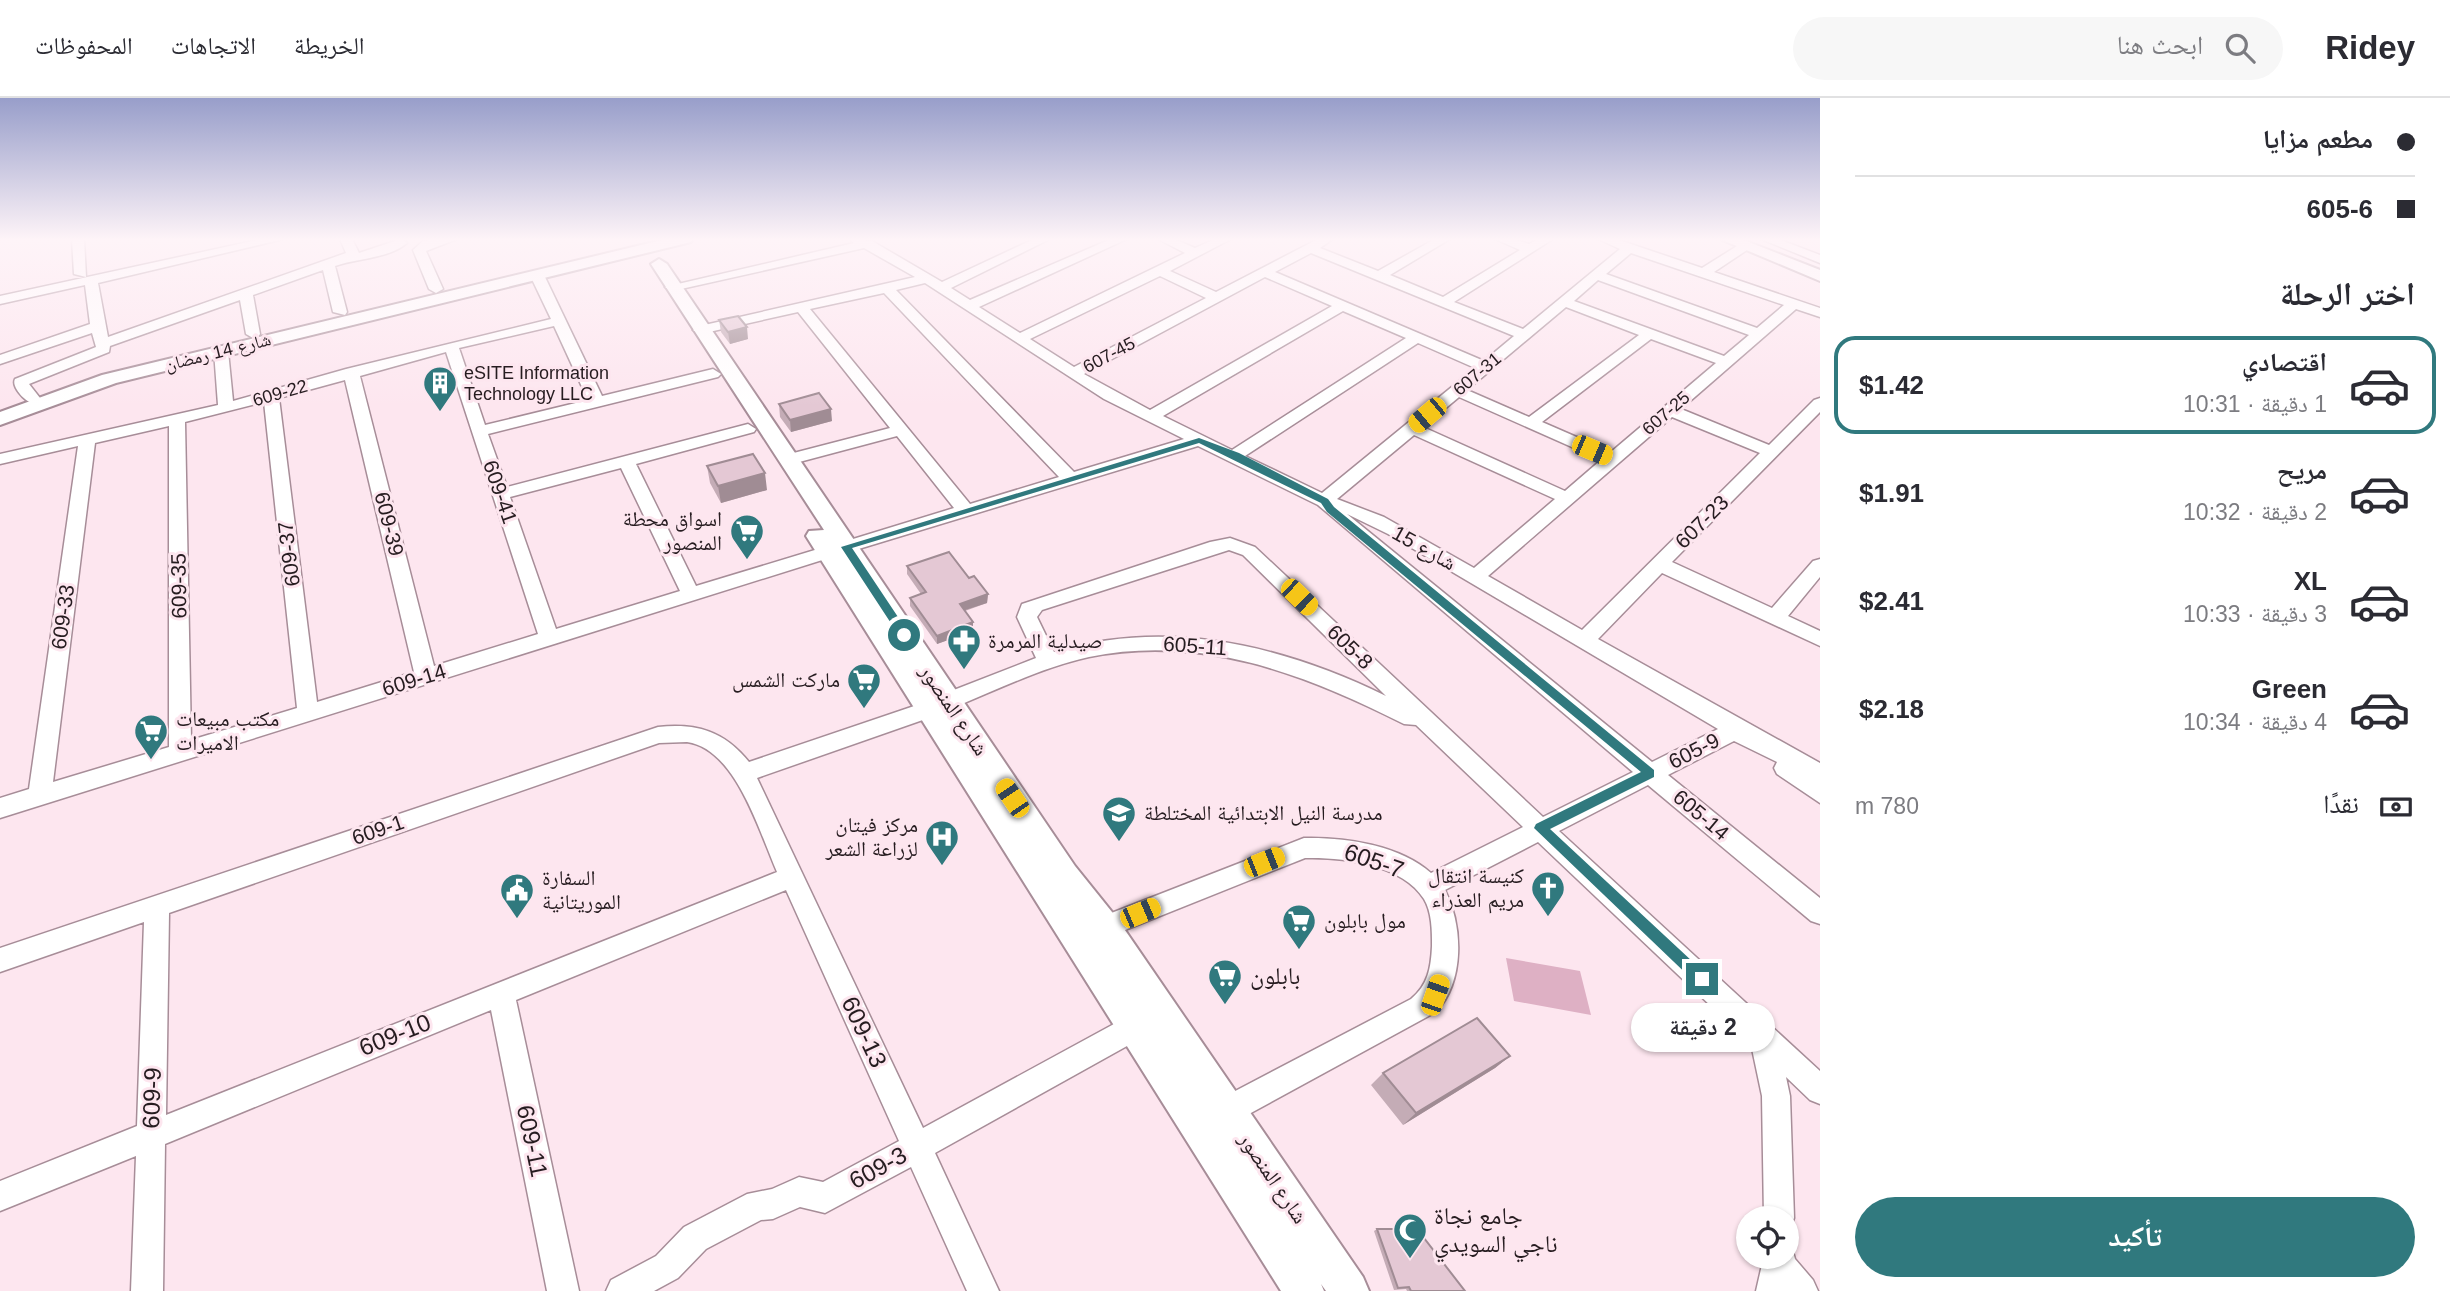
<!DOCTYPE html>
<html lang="ar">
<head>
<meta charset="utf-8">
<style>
  body { margin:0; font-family:Helvetica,"Noto Naskh Arabic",sans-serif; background:#f7f7f7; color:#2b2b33; direction:rtl; height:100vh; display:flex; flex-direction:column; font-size:26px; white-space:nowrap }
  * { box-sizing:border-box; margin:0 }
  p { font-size:23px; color:#7c7c81 }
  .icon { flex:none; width:38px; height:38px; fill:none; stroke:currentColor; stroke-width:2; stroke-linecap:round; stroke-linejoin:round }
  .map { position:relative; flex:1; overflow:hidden; direction:ltr }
  .drawer { display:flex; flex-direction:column; background:#fff; width:630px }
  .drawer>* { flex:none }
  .guide { display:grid; align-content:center; height:154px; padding:0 35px; background:#fff }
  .tools { position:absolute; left:1736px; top:1108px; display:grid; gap:14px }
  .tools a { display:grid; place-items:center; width:63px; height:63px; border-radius:50%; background:#fff; box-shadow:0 2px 5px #0004; font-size:35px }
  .end { position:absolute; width:32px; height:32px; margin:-16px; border:9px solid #30797e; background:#fff; box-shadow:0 0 0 4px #fff }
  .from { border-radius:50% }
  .bubble { position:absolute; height:49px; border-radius:24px; background:#fff; box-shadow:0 2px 5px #0004; font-size:23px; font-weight:700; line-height:49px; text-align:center; direction:rtl }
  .car { position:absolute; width:21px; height:42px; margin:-21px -10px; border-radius:9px; box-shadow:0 0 5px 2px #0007; background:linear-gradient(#f5c518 24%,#345 0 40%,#f5c518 0 76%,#345 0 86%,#f5c518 0) }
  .guide b { display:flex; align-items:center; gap:24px; height:66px; font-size:26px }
  .guide b+b { border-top:2px solid #e1e1e2 }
  .guide i { width:18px; height:18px; background:#2b2b33 }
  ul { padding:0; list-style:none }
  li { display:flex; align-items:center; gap:21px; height:98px; margin:0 14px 10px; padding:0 21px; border:4px solid transparent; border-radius:21px }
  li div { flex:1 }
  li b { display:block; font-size:26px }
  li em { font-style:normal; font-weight:700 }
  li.on { border-color:#30797e }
  li>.icon { width:63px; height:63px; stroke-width:1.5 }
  h2 { padding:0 35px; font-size:32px; line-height:84px }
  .pay { display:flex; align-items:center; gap:18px; height:77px; padding:0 35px; font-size:26px }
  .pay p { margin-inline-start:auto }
  .cta { display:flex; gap:14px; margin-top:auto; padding:14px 35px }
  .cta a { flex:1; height:80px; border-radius:42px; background:#30797e; color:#fff; font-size:28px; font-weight:700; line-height:80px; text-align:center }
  header { display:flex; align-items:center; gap:42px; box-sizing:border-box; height:98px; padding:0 35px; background:#fff; border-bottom:2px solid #e1e1e2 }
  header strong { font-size:33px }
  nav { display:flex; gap:38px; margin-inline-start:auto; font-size:24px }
  .search { width:490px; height:63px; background:#f7f7f7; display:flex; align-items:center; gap:18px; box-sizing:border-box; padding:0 24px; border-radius:38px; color:#7c7c81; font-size:26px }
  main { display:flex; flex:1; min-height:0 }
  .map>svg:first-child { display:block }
  .green { fill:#deb0c4 }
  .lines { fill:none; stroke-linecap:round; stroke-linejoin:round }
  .minor-casing { stroke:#a78d98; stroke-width:3 }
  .major-casing { stroke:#a78d98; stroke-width:4 }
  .minor { fill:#fff; fill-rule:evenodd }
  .major { fill:#fff; fill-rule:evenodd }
  .wall { fill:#c4acb6 }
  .shaded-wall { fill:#a08c94 }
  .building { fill:#e4c8d4; stroke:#a08c94; stroke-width:2 }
  .route { fill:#30797e }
  .labels { text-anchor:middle; stroke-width:6; stroke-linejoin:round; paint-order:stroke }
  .far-street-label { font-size:18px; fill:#261c20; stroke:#fde6ef }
  .far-poi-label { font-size:18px; fill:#261c20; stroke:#fde6ef; text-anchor:start }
  .street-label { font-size:21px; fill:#261c20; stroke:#fde6ef }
  .poi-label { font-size:21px; fill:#261c20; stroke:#fde6ef; text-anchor:start }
  .near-street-label { font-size:24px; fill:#261c20; stroke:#fde6ef }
  .near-poi-label { font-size:24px; fill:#261c20; stroke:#fde6ef; text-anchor:start }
</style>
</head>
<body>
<header>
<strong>Ridey</strong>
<div class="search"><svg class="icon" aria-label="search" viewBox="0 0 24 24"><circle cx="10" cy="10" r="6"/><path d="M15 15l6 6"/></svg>ابحث هنا</div>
<nav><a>الخريطة</a><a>الاتجاهات</a><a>المحفوظات</a></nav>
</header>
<main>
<section class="drawer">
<div class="guide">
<b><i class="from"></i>مطعم مزايا</b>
<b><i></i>605-6</b>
</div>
<h2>اختر الرحلة</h2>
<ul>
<li class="on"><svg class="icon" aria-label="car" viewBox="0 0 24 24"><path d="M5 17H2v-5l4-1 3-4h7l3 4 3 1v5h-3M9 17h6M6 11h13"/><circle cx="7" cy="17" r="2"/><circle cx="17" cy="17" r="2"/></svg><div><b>اقتصادي</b><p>1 دقيقة · 10:31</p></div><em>$1.42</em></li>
<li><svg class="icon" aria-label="car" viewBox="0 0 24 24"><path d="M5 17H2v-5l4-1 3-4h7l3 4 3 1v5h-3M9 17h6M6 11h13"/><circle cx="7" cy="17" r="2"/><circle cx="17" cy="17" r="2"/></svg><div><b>مريح</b><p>2 دقيقة · 10:32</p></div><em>$1.91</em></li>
<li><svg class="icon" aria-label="car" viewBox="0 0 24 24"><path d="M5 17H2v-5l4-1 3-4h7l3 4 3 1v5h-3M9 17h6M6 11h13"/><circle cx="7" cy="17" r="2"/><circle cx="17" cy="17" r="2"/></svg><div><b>XL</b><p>3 دقيقة · 10:33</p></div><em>$2.41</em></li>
<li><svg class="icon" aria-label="car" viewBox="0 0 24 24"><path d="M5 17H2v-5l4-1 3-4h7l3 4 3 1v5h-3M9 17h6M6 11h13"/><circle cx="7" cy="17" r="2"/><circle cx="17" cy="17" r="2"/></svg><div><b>Green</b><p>4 دقيقة · 10:34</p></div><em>$2.18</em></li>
</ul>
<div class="pay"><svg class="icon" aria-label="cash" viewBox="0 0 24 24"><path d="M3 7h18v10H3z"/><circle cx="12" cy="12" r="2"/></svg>نقدًا<p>780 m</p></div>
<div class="cta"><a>تأكيد</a></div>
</section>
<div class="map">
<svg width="1820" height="1193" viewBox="0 0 1820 1193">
  <rect width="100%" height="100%" fill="#fde6ef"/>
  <path class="green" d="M 1506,860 L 1580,873 L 1591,917 L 1514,903 Z"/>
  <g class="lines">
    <g class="minor-casing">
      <path id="minor" d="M 72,141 L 84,141 L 86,179 L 74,176 Z
        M 262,141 L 284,141 L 98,185 L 108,239 L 346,155 L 340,141 L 352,141 L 359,155 L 401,141 L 407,145 C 388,161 357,160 335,168 L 347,214 L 345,217 L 333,214 L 323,172 L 253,197 L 260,236 L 258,239 L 253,240 L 246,236 L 240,202 L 110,248 L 109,254 L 29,286 L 40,300 L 32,305 C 24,303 11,288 15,281 L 96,249 L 92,235 L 0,266 L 0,257 L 90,226 L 85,187 L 0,206 L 0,198 Z
        M 434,141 L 457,141 L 426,153 L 443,191 L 436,195 L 429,191 L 413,152 L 423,143 Z
        M 850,141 L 872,143 L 942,184 L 1034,141 L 1050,141 L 951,190 L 970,202 L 1111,141 L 1127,141 L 979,209 L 1020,235 L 1185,155 L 1158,141 L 1174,141 L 1195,150 L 1215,141 L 1231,141 L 1170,173 L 1216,194 L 1318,141 L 1333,141 L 1320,150 L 1378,173 L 1435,141 L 1450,141 L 1390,177 L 1443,199 L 1520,152 L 1495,141 L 1513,141 L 1529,146 L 1538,141 L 1553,141 L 1454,204 L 1523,231 L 1620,151 L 1598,141 L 1616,141 L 1702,170 L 1745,143 L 1750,144 L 1750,150 L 1714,174 L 1820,210 L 1820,219 L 1796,211 L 1681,311 L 1769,347 L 1814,302 L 1820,300 L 1820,314 L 1672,464 L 1772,510 L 1813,463 L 1820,461 L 1820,479 L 1788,518 L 1820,533 L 1820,548 L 1662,475 L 1598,541 L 1820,665 L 1820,705 L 1777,676 L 1774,670 L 1777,664 L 1734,643 L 1668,677 L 1820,800 L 1820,826 L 1811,823 L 1648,687 L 1559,733 L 1820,973 L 1820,1006 L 1810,1002 L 1786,979 L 1790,998 L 1794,1120 L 1790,1131 L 1787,1132 L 1787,1120 L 1764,1120 L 1762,998 L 1751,946 L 1538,744 L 1445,792 C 1463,828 1465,883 1436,914 L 1238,1022 L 1228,1026 L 1218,1022 L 1214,1012 L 1218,1002 L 1411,901 C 1428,887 1431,870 1432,848 C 1432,833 1432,814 1424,801 C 1402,766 1342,759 1305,760 L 1105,840 L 1096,837 L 1092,829 L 1096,821 L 1304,740 C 1345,739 1400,747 1431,775 L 1523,729 L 1416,627 L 1404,626 C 1305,576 1202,536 1089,559 C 1043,569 999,591 955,609 L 941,609 L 937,603 L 941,597 L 1036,560 L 1017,519 L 1022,506 L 1210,444 L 1230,440 L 1255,449 L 1543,719 L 1633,674 L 1318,407 L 1198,348 L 852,453 L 840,453 L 837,449 L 840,445 L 954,410 L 897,338 L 788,367 L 782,366 L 782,358 L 890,330 L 798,214 L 700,236 L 693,232 L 700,228 L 915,179 L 864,150 L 672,193 L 665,189 L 854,145 ZM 1311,155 L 1514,238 L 1484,263 L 1275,174 ZM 1631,155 L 1784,207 L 1757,230 L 1606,176 ZM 1160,178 L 1206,200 L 1074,269 L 1030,241 ZM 1265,179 L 1332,208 L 1150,312 L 1084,276 ZM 1598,182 L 1749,237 L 1724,258 L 1574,203 ZM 925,185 L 1104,301 L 1184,341 L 1074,374 L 896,192 ZM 884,195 L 1059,379 L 970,406 L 810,211 ZM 1566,209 L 1639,237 L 1529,319 L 1467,292 ZM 1343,213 L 1406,240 L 1232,352 L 1163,318 ZM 1651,241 L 1716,265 L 1611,354 L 1542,324 ZM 1418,245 L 1475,270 L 1322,395 L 1245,358 ZM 1459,299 L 1601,362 L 1565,393 L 1423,329 ZM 1672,319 L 1760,355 L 1582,532 L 1488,478 ZM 1414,337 L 1555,401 L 1474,470 L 1384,419 L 1337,401 ZM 1347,416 L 1388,436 L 1718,631 L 1652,664 ZM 1229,452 L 1243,457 L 1386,598 C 1282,547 1167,520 1054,554 L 1037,519 L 1042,512 Z
        M 1761,141 L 1778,141 L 1820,157 L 1820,165 Z
        M 537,173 L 544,177 L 602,298 L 713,271 L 721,276 L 718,279 L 488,336 L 507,389 L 748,326 L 756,331 L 754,334 L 636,366 L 696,488 L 828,448 L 835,450 L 837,454 L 835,458 L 0,720 L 0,700 L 29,691 L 78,348 L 0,366 L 0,356 L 218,307 L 214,253 L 221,249 L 228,253 L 233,303 L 346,271 L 551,221 L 530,177 ZM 554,228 L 588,302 L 485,327 L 459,250 ZM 446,254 L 538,536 L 434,568 L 360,278 ZM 345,282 L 414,574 L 317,604 L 279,300 ZM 264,304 L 297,610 L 191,642 L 185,324 ZM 169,328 L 169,649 L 53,684 L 95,345 ZM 621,370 L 680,493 L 556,531 L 510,399 Z
        M 929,603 L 937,605 L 940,611 L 937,617 L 757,680 L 923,1030 L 1125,920 L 1135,916 L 1145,920 L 1149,929 L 1145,938 L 935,1055 L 999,1193 L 967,1193 L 911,1069 L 825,1115 L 800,1109 L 773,1121 L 761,1122 L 706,1151 L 678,1180 L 654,1193 L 606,1193 L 611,1182 L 656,1158 L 684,1129 L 747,1096 L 772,1091 L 799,1079 L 823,1084 L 899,1043 L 786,792 L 516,902 L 579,1193 L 547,1193 L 491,912 L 165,1046 L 163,1193 L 131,1193 L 136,1058 L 0,1113 L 0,1083 L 137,1028 L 144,824 L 0,874 L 0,850 L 658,629 C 697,625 724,633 749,664 ZM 687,644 C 736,651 759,733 777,774 L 166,1017 L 169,815 L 659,645 Z
        M 1787,1145 L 1791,1147 L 1795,1161 L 1813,1182 L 1818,1193 L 1756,1193 L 1764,1158 L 1787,1158 Z"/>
    </g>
    <g class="major-casing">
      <path id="major" d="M 666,141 L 693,141 L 691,144 L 116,285 L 0,327 L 0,314 L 102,277 Z
        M 1720,141 L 1741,141 L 1820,172 L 1820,183 Z
        M 659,161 L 667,166 L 1075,768 L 1116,819 L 1363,1179 L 1369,1193 L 1326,1193 L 1321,1186 L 1324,1193 L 1281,1193 L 806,438 L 809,433 L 824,432 L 651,166 Z"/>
    </g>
    <use href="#minor" class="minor"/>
    <use href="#major" class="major"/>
  </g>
  <path class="wall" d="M 719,222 L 748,241 L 730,246 L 721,234 Z
    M 779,306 L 832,323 L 791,334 L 780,319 Z
    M 707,368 L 767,392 L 721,405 L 710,385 Z
    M 907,468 L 969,480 L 988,496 L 987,505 L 965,513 L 973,533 L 937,546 L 910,508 L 910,500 L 921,496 L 907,476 Z
    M 1510,958 L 1495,970 L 1403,1027 L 1371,987 L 1383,975 Z
    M 1377,1131 L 1465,1193 L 1407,1193 L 1406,1191 L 1394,1192 L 1374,1133 Z"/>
  <path class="shaded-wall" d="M 747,229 L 748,241 L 730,246 L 728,234 Z
    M 831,311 L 832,323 L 791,334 L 790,322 Z
    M 765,375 L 767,392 L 721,405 L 718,388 Z
    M 988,496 L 987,505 L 959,514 L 960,506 Z
    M 973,524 L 973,533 L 937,546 L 937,538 Z
    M 1510,958 L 1495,970 L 1403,1027 L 1416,1015 Z"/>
  <path class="building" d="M 738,218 L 747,229 L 728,234 L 719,222 Z
    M 819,295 L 831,311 L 790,322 L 779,306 Z
    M 753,356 L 765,375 L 718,388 L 707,368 Z
    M 949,454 L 969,480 L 974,478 L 988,496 L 960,506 L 973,524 L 937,538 L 910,500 L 926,494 L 907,468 Z
    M 1477,920 L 1510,958 L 1416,1015 L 1383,975 Z
    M 1377,1131 L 1417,1131 L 1465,1193 L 1411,1193 L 1409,1189 L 1398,1190 Z"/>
  <linearGradient id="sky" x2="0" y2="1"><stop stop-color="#989eca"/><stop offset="0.46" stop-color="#fef4f8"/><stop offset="1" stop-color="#fef4f8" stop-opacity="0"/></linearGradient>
  <rect width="1820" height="308" fill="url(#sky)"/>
  <path class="route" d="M 1199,340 L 1239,355 L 1328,401 L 1334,409 L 1654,672 L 1654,679 L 1550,731 L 1707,877 L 1707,886 L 1697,886 L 1534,730 L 1536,726 L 1641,674 L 1327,414 L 1321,405 L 1199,345 L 852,450 L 910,537 L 904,540 L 900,539 L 841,449 Z"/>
  <defs>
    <g id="building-pin" transform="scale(1.75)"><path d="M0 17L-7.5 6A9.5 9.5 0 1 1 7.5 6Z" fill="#30797e" stroke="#fde6ef"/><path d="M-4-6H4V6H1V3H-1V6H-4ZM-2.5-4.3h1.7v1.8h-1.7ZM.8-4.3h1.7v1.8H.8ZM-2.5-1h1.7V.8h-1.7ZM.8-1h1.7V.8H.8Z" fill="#fff"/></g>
    <g id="supermarket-pin" transform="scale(1.75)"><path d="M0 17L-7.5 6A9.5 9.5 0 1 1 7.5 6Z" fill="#30797e" stroke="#fde6ef"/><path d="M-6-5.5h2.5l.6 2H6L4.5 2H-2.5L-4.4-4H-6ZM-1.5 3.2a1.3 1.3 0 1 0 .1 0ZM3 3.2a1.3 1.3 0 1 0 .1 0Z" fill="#fff"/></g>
    <g id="pharmacy-pin" transform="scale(1.75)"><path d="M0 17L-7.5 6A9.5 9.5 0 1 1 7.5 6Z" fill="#30797e" stroke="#fde6ef"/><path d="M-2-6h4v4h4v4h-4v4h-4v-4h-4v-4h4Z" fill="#fff"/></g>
    <g id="school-pin" transform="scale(1.75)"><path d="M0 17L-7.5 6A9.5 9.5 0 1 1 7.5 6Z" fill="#30797e" stroke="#fde6ef"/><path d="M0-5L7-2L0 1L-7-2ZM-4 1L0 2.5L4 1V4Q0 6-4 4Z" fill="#fff"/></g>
    <g id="hospital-pin" transform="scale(1.75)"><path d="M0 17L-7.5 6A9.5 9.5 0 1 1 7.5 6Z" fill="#30797e" stroke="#fde6ef"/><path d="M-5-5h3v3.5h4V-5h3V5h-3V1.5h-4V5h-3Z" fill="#fff"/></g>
    <g id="church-pin" transform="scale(1.75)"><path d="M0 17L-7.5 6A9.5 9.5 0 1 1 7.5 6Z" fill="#30797e" stroke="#fde6ef"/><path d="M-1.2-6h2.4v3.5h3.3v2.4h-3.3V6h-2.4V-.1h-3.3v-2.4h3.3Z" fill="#fff"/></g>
    <g id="civic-pin" transform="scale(1.75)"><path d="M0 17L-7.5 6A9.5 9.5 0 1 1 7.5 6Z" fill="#30797e" stroke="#fde6ef"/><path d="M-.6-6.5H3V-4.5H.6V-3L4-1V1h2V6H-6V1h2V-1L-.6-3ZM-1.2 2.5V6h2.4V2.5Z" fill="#fff"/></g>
    <g id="mosque-pin" transform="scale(1.75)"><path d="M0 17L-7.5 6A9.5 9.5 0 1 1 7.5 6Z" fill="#30797e" stroke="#fde6ef"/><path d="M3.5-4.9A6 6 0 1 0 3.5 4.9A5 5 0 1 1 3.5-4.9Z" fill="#fff"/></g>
  </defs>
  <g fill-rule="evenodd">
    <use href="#building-pin" x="440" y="285"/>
    <use href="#supermarket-pin" x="747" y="433"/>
    <use href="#pharmacy-pin" x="964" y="543"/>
    <use href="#supermarket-pin" x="864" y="582"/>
    <use href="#supermarket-pin" x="151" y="633"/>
    <use href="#school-pin" x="1119" y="715"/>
    <use href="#hospital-pin" x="942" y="739"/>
    <use href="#church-pin" x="1548" y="790"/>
    <use href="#civic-pin" x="517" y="792"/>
    <use href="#supermarket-pin" x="1299" y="823"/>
    <use href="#supermarket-pin" x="1225" y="878"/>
    <use href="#mosque-pin" x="1410" y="1132"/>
  </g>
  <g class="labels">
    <g class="far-street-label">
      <text transform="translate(218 254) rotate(-14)" y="6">شارع 14 رمضان</text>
      <text transform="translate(1109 257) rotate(-28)" y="6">607-45</text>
      <text transform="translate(1477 276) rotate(-40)" y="6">607-31</text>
      <text transform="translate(280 295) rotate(-16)" y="6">609-22</text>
      <text transform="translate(1666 315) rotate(-41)" y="6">607-25</text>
    </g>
    <g class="far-poi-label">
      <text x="464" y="281">eSITE Information<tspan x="464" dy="21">Technology LLC</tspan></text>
    </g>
    <g class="street-label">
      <text transform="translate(500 394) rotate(71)" y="7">609-41</text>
      <text transform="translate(1702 424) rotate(-45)" y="7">607-23</text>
      <text transform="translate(389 426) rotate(76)" y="7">609-39</text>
      <text transform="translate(1424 450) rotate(29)" y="7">شارع 15</text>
      <text transform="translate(289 456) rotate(-97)" y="7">609-37</text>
      <text transform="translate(179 488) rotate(-91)" y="7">609-35</text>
      <text transform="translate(63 519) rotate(-82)" y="7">609-33</text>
      <text transform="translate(1195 548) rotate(4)" y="7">605-11</text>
      <text transform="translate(1350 549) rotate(44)" y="7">605-8</text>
      <text transform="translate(414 582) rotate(-17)" y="7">609-14</text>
      <text transform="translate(954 612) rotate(56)" y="7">شارع المنصور</text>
      <text transform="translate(1694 653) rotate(-27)" y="7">605-9</text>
      <text transform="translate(1701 717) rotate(40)" y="7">605-14</text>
      <text transform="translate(378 732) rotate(-19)" y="7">609-1</text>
      <text transform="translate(1273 1080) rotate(56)" y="7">شارع المنصور</text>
    </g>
    <g class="poi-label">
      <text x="722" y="428" text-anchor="end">اسواق محطة<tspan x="722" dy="24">المنصور</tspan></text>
      <text x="988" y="550">صيدلية المرمرة</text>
      <text x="840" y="589" text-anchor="end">ماركت الشمس</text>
      <text x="176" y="628">مكتب مبيعات<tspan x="176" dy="24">الاميرات</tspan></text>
      <text x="1144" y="722">مدرسة النيل الابتدائية المختلطة</text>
      <text x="918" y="734" text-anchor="end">مركز فيتان<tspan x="918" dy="24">لزراعة الشعر</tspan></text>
      <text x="1524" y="785" text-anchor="end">كنيسة انتقال<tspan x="1524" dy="24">مريم العذراء</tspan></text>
      <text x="542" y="787">السفارة<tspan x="542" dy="24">الموريتانية</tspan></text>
      <text x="1324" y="830">مول بابلون</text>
    </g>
    <g class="near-street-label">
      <text transform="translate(1374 763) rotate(19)" y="8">605-7</text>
      <text transform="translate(864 934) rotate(65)" y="8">609-13</text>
      <text transform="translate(395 937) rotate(-22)" y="8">609-10</text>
      <text transform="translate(152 1000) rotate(-88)" y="8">609-9</text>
      <text transform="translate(532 1043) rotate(78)" y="8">609-11</text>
      <text transform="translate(878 1070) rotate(-29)" y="8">609-3</text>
    </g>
    <g class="near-poi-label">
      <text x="1250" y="886">بابلون</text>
      <text x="1434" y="1126">جامع نجاة<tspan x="1434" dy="28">ناجي السويدي</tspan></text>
    </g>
  </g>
</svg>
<div class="tools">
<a><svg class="icon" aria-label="locate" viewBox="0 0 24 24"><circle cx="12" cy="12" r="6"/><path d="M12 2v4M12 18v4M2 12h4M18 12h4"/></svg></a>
</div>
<i class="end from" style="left:904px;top:537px"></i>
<i class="end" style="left:1702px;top:881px"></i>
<div class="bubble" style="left:1631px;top:905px;width:144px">2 دقيقة</div>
<i class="car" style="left:1427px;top:317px;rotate:230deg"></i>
<i class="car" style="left:1592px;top:352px;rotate:113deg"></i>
<i class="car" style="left:1299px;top:499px;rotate:134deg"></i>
<i class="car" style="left:1012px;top:700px;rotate:326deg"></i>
<i class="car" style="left:1264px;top:764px;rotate:68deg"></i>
<i class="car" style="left:1140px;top:815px;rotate:67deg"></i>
<i class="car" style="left:1435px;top:897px;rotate:19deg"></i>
</div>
</main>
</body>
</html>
